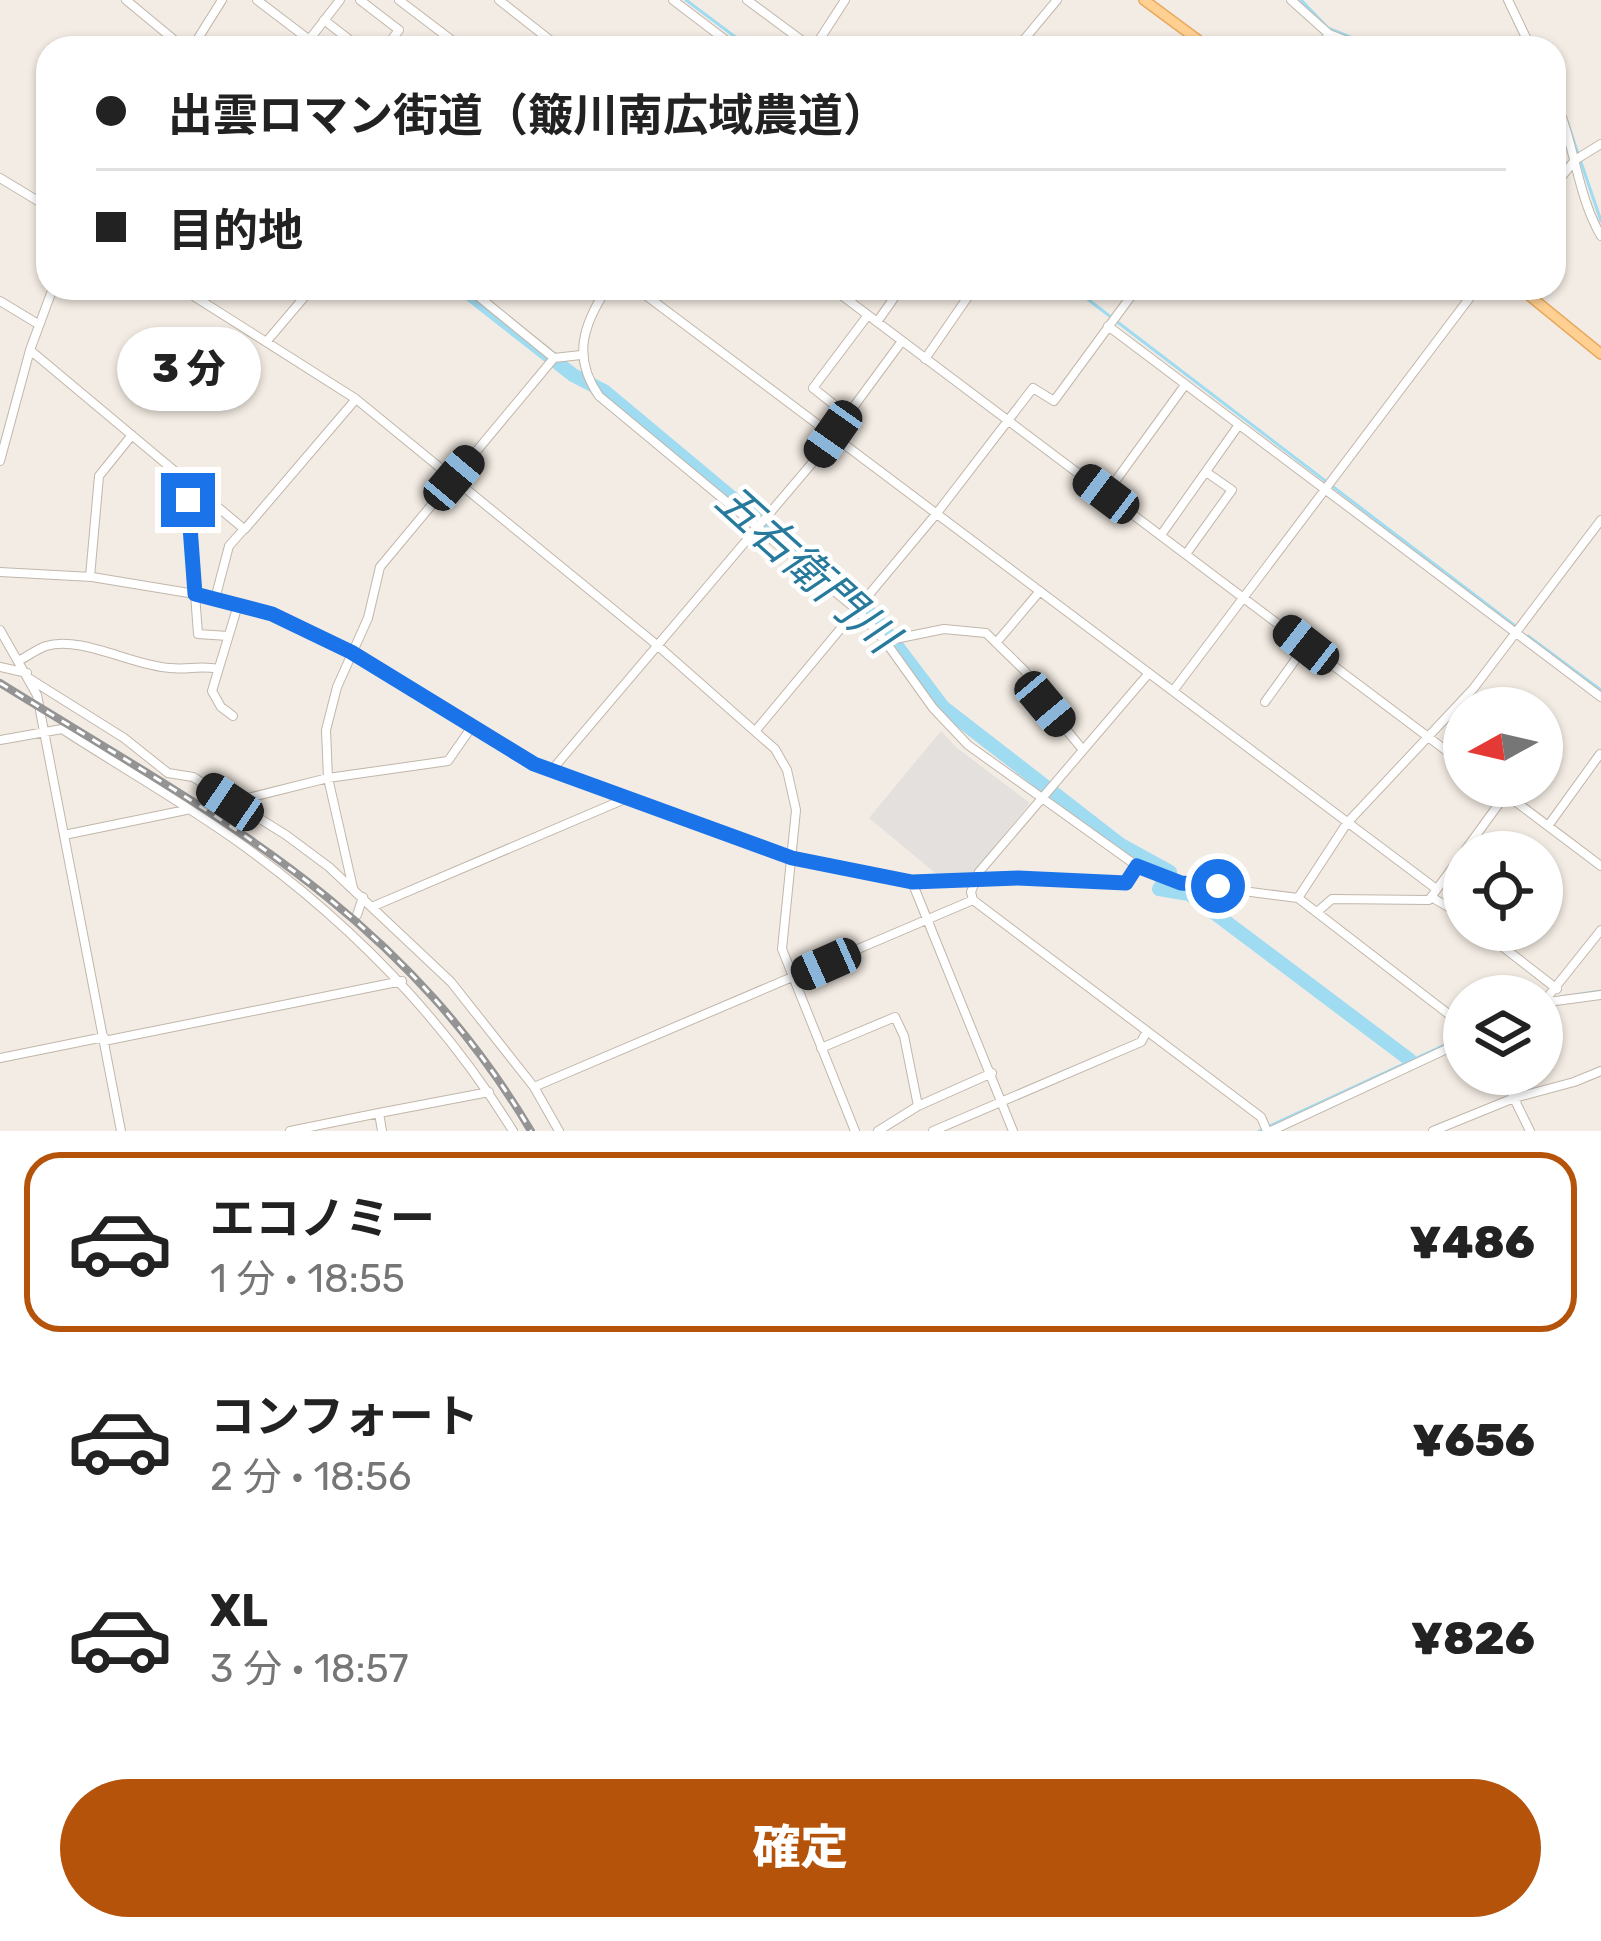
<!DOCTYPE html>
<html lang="ja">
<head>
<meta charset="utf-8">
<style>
  body { margin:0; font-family:Rubik,"Noto Sans JP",sans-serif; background:#f2f2f2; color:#222; height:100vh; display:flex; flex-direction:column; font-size:45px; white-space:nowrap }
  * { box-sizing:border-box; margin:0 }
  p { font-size:39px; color:#767676 }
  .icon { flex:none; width:66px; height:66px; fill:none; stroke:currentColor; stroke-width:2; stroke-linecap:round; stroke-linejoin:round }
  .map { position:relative; height:1131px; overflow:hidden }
  .side { display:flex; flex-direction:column; background:#fff; flex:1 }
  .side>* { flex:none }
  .hud { position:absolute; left:36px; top:36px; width:1530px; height:264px; border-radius:36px; box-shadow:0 3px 9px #0004; display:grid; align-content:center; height:264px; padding:0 60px; background:#fff }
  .needle { width:78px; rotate:262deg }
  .fabs { position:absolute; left:1443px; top:687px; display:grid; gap:24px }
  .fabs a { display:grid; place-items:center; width:120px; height:120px; border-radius:50%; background:#fff; box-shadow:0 3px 9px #0004; font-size:60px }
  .end { position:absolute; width:54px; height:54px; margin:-27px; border:15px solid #1a73e8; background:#fff; box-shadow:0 0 0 6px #fff }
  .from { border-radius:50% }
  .bubble { position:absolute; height:84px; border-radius:42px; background:#fff; box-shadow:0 3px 9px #0004; font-size:39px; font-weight:800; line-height:84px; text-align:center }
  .car { position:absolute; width:36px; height:72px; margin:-36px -18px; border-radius:15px; box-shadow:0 0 9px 3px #0007; background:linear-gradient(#222 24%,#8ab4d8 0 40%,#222 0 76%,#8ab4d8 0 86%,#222 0) }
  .hud b { display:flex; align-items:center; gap:42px; height:114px; font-size:45px }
  .hud b+b { border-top:3px solid #e0e0e0 }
  .hud i { width:30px; height:30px; background:#222 }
  ul { padding:21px 0 0; list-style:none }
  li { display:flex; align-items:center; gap:36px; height:180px; margin:0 24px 18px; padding:0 36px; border:6px solid transparent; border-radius:36px }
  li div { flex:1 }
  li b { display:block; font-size:45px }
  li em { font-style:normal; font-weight:800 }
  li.selected { border-color:#b45309 }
  li>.icon { width:108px; height:108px; stroke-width:1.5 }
  .primary-button { display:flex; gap:24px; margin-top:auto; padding:24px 60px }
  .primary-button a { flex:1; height:138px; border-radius:72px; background:#b45309; color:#fff; font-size:48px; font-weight:800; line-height:138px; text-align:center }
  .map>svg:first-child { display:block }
  .parking { fill:#e3e0dd }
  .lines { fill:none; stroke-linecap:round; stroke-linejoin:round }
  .stream { stroke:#9fdbf1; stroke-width:3 }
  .river { stroke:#9fdbf1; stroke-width:14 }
  .minor-casing { stroke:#c1b6aa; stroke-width:10 }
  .major-casing { stroke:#e6aa5f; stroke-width:12 }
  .minor { stroke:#fff; stroke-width:8 }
  .major { stroke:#ffd091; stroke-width:9 }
  .rail-casing { stroke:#949494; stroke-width:8 }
  .rail { stroke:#fff; stroke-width:3; stroke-dasharray:9; stroke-linecap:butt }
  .route { stroke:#1a73e8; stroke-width:15 }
  .labels { text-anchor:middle; stroke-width:9; stroke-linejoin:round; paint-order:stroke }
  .water-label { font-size:45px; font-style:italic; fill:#277a9b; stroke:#fff }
</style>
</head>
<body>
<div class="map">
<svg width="1601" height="1131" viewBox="0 0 1601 1131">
  <rect width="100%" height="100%" fill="#f3ece4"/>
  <path class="parking" d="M 941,731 L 957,748 L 1030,803 L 971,876 L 939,876 L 869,818 Z"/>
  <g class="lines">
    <path class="stream" d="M 686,0 L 750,48
      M 1301,0 L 1328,28 L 1377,48
      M 1567,121 L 1601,221
      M 1073,288 L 1514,625
      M 1528,636 L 1601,690
      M 1561,997 L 1601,991
      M 1259,1131 L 1464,1036"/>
    <path class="river" d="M 462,288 L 573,375 L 604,391 L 875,617 L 943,707 L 1121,845 L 1170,872 L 1159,889 L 1189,894 L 1410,1060"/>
    <g class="minor-casing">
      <path id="minor" d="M 126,0 L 184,48
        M 257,0 L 320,48
        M 360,0 L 399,30 L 385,48
        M 399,0 L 462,48
        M 499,0 L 560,48
        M 673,0 L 736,48
        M 747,0 L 812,48
        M 1291,0 L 1329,34 L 1365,48
        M 1508,0 L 1531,48
        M 324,20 L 360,48
        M 309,40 L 340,0
        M 192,48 L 222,0
        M 814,48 L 845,0
        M 1017,48 L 1057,0
        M 1318,48 L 1329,34
        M 1554,98 C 1575,142 1576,193 1601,236
        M 0,178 L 48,207
        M 1554,186 L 1575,160 L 1601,144
        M 181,288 L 356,399 L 657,645 L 775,749 L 787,770 L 796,810 L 782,949 L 855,1131
        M 468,288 L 554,358 L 581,355
        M 607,288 C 583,325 572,357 599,396 L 857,610 L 885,641 L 933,708 L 968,745 L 1137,866 L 1181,883 L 1298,898 L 1464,1026
        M 636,288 L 1435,888
        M 832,288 L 1464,764
        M 650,298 L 658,288
        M 0,301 L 38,324
        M 877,322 L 901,288
        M 1108,326 L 1601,697
        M 267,341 L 312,288
        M 30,350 L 244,529 L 229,546 L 215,599
        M 925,359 L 974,288
        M 847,415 L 813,388 L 868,315
        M 0,461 L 30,350 L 53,288
        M 197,489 L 188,500 L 198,634 L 228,636
        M 1106,494 L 1185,385
        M 245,529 L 356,399
        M 1161,535 L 1238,426
        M 1186,554 L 1232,490 L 1206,472
        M 0,572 L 92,577 L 195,594 L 272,614 L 351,651 L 534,764 L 792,858 L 912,882 L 1019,878 L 1126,883 L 1137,866
        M 90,577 L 99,476 L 132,435
        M 0,630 L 37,695 L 121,1131
        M 885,641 L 944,629 L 986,633 L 1025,671 L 1045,704 L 1083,750
        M 996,643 L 1040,591
        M 20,660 C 28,656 37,649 46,646 C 80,635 133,666 170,668 C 188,670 201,665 218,669
        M 0,667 L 27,673
        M 30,679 L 124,738 L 168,773 L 193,777 L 286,835 L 329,867 L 451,982 L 534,1087 L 559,1131
        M 1173,691 L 1477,288
        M 1265,702 L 1306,645
        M 233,716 L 221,707 L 212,691 L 238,605
        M 757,729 L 937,513 L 1033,388 L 1054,401 L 1137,288
        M 0,740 L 62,729 C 119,766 179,800 234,839 C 347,919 440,1013 513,1131
        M 551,771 L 813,462 L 902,341
        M 1495,786 L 1601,866
        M 232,802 L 328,778 L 448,761 L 473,725
        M 1548,826 L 1600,754
        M 64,835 L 186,810
        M 912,882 L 1013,1131
        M 353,888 L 328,778 L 326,730 L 337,687 L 368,618 L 380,567 L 554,358
        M 1431,897 L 1464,916
        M 1298,898 L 1347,823 L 1473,689 L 1601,520
        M 973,900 L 971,892 L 979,872 L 1149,673
        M 374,906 L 625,799
        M 1317,912 L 1332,899 L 1429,900 L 1506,794
        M 357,915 L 363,897
        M 1481,930 L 1557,989
        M 1548,1002 L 1601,995
        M 1542,1004 L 1601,930
        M 104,1041 L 402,981
        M 821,1048 L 895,1017 L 904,1036 L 918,1106
        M 0,1058 L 104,1037
        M 1502,1074 L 1530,1131
        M 534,1087 L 973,900 L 1261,1117 L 1267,1131
        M 290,1131 L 379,1113
        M 382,1131 L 379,1113 L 489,1092
        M 878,1131 L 918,1106 L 992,1073
        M 933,1131 L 1141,1042 L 1147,1031
        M 1271,1131 L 1464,1041
        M 1433,1131 L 1514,1098 L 1574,1082 L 1601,1071"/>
    </g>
    <g class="major-casing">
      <path id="major" d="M 1144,0 L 1209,48
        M 1520,288 L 1601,354"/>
    </g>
    <use href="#minor" class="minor"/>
    <use href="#major" class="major"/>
    <g class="rail-casing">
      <path id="rail" d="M 0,683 C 212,814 398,907 531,1131"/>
    </g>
    <use href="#rail" class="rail"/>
  </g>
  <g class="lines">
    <path class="route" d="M 188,500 L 195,594 L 272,614 L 351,652 L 534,764 L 792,858 L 912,882 L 1018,878 L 1126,883 L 1137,866 L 1181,883 L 1218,886"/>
  </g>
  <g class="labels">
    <g class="water-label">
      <text transform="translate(807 568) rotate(42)" y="16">五右衛門川</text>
    </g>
  </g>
</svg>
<div class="fabs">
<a><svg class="needle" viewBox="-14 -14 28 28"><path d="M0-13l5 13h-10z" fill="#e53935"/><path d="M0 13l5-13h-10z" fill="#767676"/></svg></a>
<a><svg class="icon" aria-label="locate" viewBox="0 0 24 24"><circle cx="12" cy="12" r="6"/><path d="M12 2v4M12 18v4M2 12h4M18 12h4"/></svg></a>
<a><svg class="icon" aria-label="layers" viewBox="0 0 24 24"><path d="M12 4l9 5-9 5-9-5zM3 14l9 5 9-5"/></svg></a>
</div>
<i class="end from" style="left:1218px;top:886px"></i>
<i class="end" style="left:188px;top:500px"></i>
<div class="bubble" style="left:117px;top:327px;width:144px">3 分</div>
<i class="car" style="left:833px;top:434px;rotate:215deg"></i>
<i class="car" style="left:454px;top:478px;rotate:40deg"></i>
<i class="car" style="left:1106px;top:494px;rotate:307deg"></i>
<i class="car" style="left:1306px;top:645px;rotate:308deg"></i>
<i class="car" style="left:1045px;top:704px;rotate:140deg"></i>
<i class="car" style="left:230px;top:802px;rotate:304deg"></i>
<i class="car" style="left:826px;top:964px;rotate:246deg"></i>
<div class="hud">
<b><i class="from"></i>出雲ロマン街道（簸川南広域農道）</b>
<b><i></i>目的地</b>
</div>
</div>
<section class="side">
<ul>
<li class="selected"><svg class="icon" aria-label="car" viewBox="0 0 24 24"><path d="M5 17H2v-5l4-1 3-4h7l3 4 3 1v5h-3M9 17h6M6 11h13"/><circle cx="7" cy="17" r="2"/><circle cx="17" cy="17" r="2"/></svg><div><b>エコノミー</b><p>1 分 · 18:55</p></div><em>¥486</em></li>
<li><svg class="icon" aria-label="car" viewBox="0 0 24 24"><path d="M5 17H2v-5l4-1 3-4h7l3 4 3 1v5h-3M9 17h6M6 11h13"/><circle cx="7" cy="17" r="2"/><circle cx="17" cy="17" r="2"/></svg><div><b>コンフォート</b><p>2 分 · 18:56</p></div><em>¥656</em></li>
<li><svg class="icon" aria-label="car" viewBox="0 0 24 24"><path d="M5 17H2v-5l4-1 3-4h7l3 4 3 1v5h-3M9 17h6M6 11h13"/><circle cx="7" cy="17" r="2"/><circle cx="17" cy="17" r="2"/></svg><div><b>XL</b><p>3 分 · 18:57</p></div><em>¥826</em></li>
</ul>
<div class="primary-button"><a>確定</a></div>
</section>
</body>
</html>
